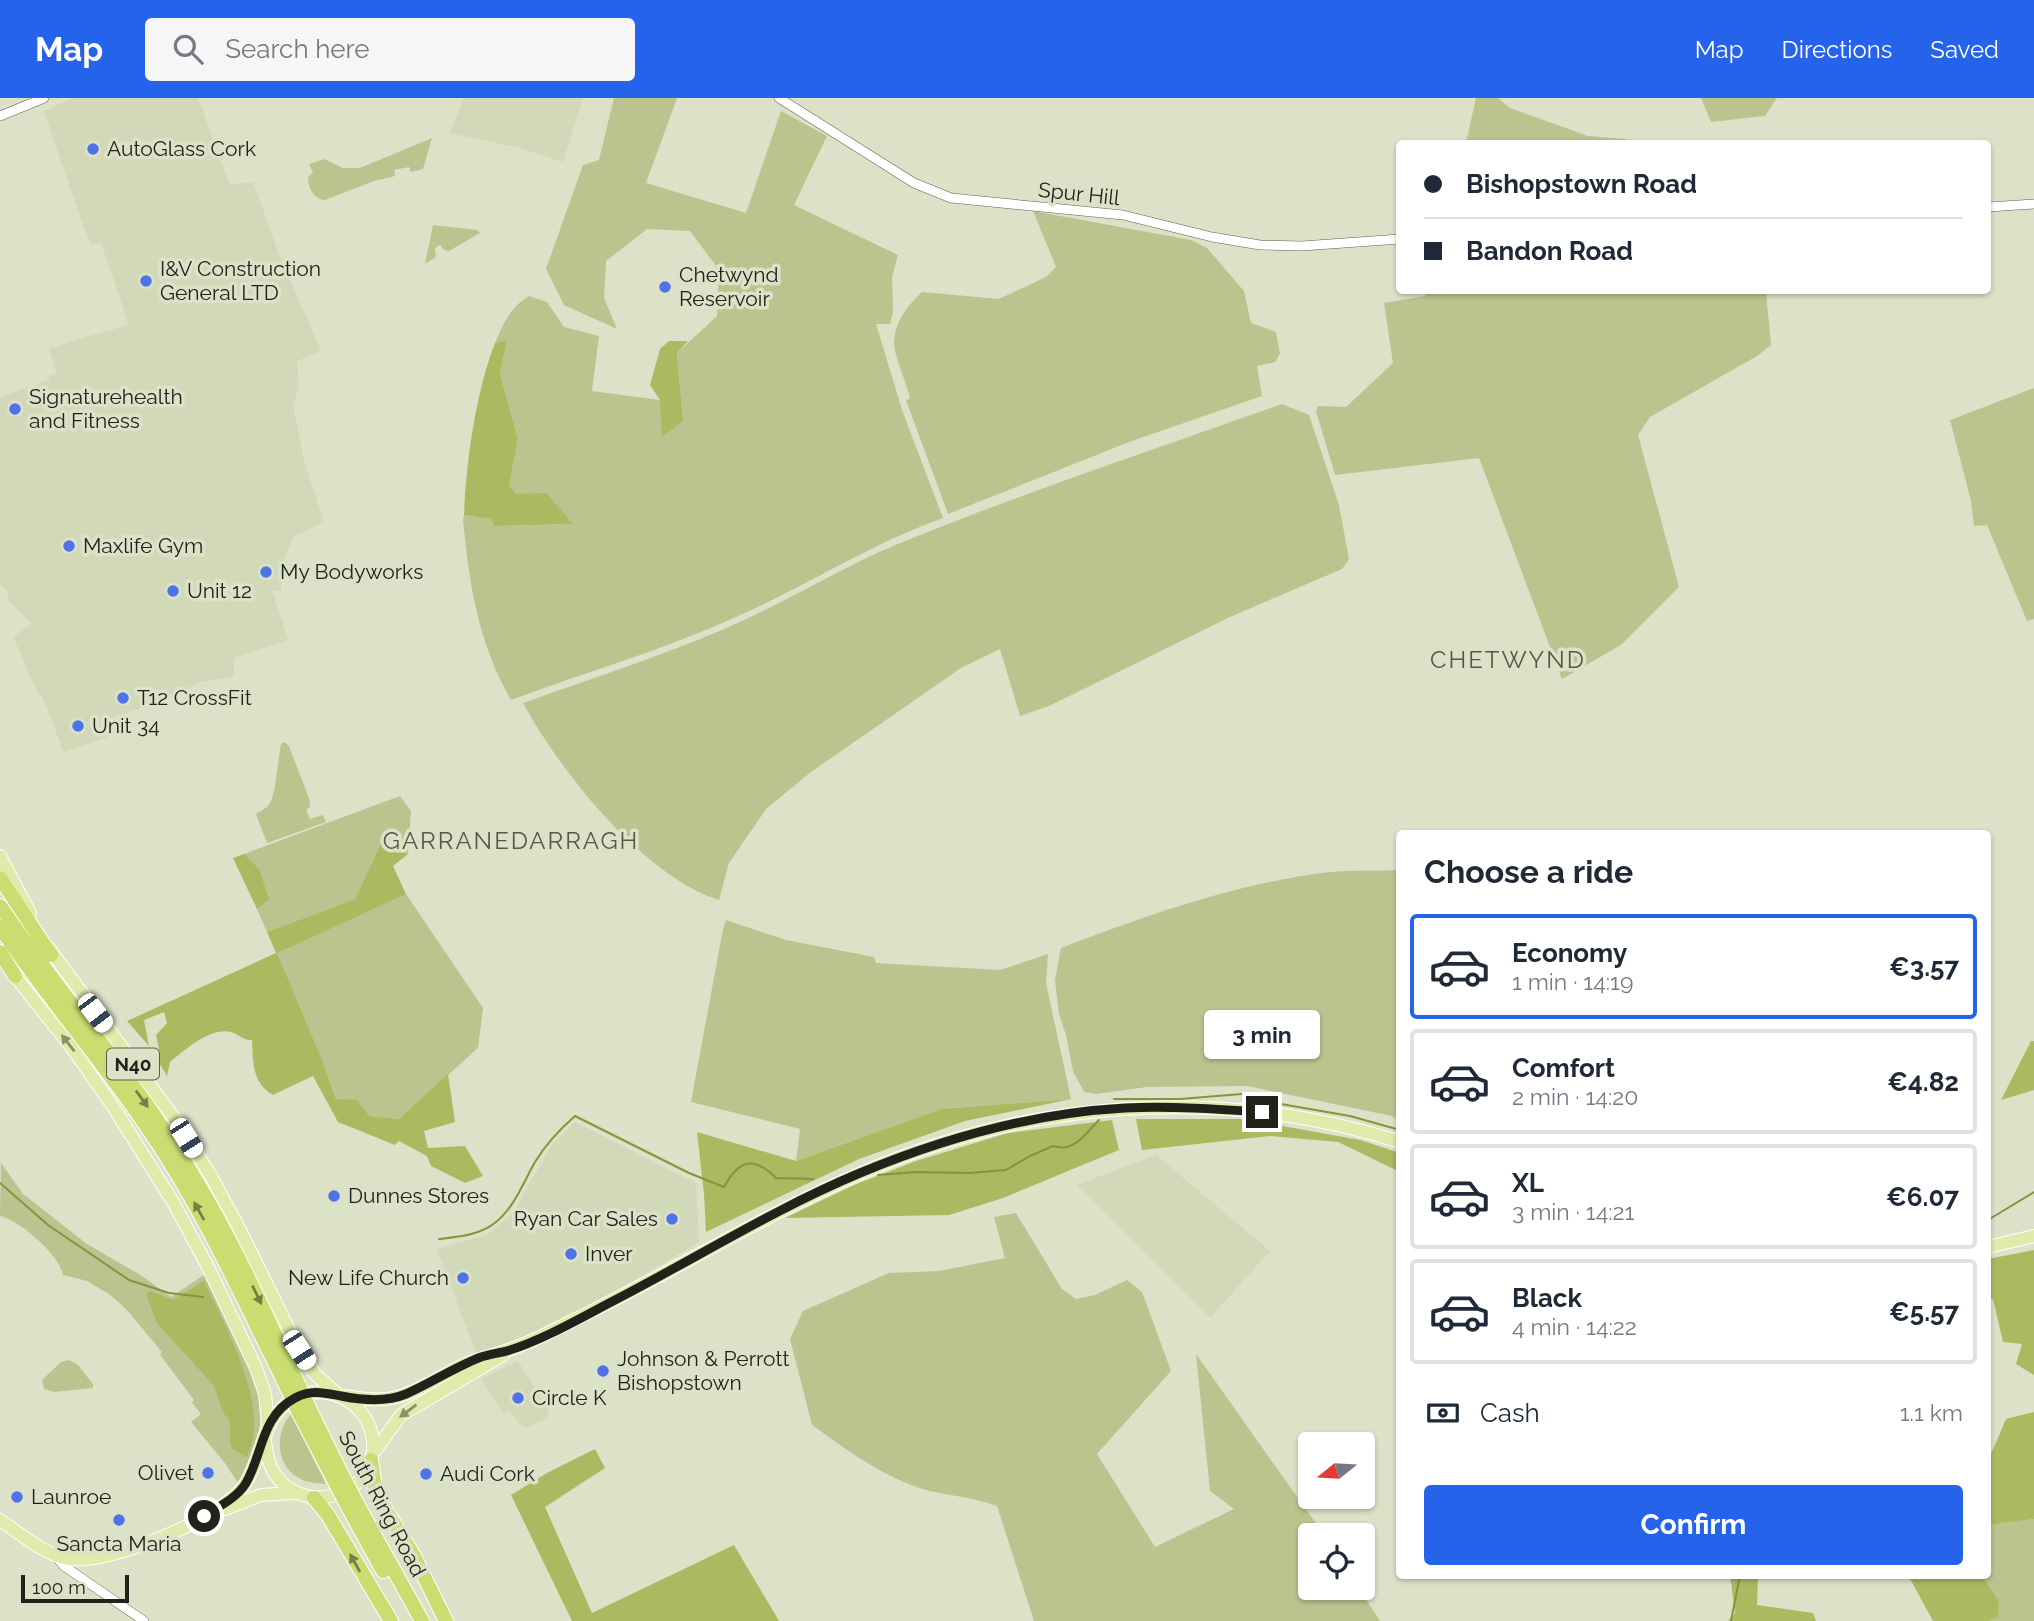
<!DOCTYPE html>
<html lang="en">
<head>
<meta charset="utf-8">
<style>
  body { margin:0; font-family:Raleway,sans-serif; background:#f6f6f7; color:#1f2937; height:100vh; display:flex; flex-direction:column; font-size:26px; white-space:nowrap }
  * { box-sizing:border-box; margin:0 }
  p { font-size:23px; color:#747a83 }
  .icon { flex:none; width:38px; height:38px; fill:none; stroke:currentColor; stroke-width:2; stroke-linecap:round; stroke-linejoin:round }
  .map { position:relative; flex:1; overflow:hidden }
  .side { position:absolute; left:1396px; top:732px; width:595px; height:749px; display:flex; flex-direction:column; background:#fff; border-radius:7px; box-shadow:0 2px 5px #0004 }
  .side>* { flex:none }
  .hud { position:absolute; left:1396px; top:42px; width:595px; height:154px; border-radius:7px; box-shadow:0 2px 5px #0004; display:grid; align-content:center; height:154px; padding:0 28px; background:#fff }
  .needle { width:46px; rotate:252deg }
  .controls { position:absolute; left:1298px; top:1334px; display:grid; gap:14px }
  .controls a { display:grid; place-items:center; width:77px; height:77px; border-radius:7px; background:#fff; box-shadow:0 2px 5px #0004; font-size:35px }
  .scale { position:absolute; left:21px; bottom:18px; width:108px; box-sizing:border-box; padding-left:7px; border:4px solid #21231a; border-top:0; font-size:19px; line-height:24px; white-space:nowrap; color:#21231a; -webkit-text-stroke:5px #dce2c8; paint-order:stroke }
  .end { position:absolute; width:32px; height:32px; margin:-16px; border:9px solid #21231a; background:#fff; box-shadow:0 0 0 4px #fff }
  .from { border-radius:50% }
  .bubble { position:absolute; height:49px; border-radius:7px; background:#fff; box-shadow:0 2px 5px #0004; font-size:23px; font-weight:700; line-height:49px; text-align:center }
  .car { position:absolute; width:21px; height:42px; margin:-21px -10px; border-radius:9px; box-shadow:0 0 5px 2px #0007; background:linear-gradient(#fff 24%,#345 0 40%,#fff 0 76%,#345 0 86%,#fff 0) }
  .hud b { display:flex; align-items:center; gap:24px; height:66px; font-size:26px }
  .hud b+b { border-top:2px solid #e0e1e3 }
  .hud i { width:18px; height:18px; background:#1f2937 }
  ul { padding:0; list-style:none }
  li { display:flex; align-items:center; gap:21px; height:105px; margin:0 14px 10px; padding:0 14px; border:4px solid #e0e1e3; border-radius:7px }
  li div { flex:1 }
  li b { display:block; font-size:26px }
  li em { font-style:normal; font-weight:700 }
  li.current { border-color:#2563eb }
  li>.icon { width:63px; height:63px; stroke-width:1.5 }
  h2 { padding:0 28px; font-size:32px; line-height:84px }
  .pay { display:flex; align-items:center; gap:18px; height:77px; padding:0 28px; font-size:26px }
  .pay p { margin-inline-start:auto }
  .cta { display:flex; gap:14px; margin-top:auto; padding:14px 28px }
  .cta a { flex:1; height:80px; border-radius:7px; background:#2563eb; color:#fff; font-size:28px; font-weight:700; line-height:80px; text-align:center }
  header { display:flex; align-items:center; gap:42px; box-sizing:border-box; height:98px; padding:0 35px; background:#2563eb; color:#fff }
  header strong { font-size:33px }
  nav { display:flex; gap:38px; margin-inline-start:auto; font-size:24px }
  .search { width:490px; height:63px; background:#f6f6f7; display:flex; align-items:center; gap:18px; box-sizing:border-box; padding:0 24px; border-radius:7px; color:#747a83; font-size:26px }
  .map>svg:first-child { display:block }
  .built { fill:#d1d9b8 }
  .green { fill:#b9c48f }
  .forest { fill:#aaba60 }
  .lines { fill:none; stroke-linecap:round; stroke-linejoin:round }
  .stream { stroke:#86943a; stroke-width:2 }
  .minor-casing { stroke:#5d624c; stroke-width:10 }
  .major-casing { stroke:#fff; stroke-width:14 }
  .highway-casing { stroke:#fff; stroke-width:16 }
  .minor { stroke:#fff; stroke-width:9 }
  .major { stroke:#dfebaa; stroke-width:12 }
  .highway { stroke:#cadd71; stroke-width:14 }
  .highway-bridge-casing { stroke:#fff; stroke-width:16; stroke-linecap:butt }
  .highway-bridge { stroke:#cadd71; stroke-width:14 }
  .oneway { fill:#8a9169 }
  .oneway2 { fill:#768046 }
  .route { stroke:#21231a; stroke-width:9 }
  .poi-dot { fill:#4f73e7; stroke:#dce2c8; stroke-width:2.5 }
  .labels { text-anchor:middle; stroke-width:7; stroke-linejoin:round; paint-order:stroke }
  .shield { fill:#dce2c8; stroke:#595c4e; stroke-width:2 }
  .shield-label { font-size:19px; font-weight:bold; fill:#21231a }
  .poi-label { font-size:21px; fill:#21231a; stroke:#dce2c8; text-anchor:start }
  .street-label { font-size:21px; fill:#21231a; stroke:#dce2c8 }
  .quarter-label { font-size:24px; letter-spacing:2px; fill:#545943; stroke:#dce2c8 }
</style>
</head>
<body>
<header>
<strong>Map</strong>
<div class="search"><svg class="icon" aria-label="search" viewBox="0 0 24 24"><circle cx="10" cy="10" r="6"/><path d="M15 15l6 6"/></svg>Search here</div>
<nav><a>Map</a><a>Directions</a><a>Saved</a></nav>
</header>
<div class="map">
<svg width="2034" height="1523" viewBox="0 0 2034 1523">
  <rect width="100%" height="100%" fill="#dce2c8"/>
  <path class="built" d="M 73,0 L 198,0 L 230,87 L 253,84 L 280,159 L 321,253 L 297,263 L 299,290 L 293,307 L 305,366 L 324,424 L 294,438 L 285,459 L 281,493 L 272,493 L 288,542 L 234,560 L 234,579 L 201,584 L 153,609 L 152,606 L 110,621 L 110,638 L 64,654 L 42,598 L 37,593 L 13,539 L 32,526 L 7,501 L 9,495 L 0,486 L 0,299 L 49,282 L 49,278 L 57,276 L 49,251 L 85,239 L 129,227 L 101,144 L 91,147 L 82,124 L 44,13 Z
    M 464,0 L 583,0 L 563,64 L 516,49 L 450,35 Z
    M 575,1024 L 696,1085 L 699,1144 L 568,1222 L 477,1257 L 437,1151 L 487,1137 L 513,1115 L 552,1046 Z
    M 1156,1057 L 1270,1153 L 1210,1220 L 1077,1087 Z
    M 518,1263 L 550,1315 L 545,1321 L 528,1329 L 521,1327 L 509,1313 L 504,1316 L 481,1281 Z"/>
  <path class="green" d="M 614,0 L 677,0 L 646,85 L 746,115 L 781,13 L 827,38 L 794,107 L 898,157 L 892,179 L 893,214 L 890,226 L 876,226 L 902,312 L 943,420 C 871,446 806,488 736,519 C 663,552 586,574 511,602 C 478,544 469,486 463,421 L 464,417 L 491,421 L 494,428 L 572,426 L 517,396 L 509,388 L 518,341 L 500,276 L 507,244 L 495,245 C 504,224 510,210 529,198 L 547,204 L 564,229 L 599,238 L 592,293 L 660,302 L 683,323 L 677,255 L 717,218 L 719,172 L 690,133 L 647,131 L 606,163 L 604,200 L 617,231 L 564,207 L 546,171 L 583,67 L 599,62 Z
    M 1476,0 L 1498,0 L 1510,10 L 1588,38 L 1626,41 L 1627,45 L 1466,45 Z
    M 1701,0 L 1777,0 L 1765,18 L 1711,24 Z
    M 432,40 L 423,71 L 411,74 L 409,69 L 394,72 L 395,78 L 374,83 L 325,102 C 314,101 308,90 308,79 L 313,75 L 309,66 L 324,61 L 343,70 L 360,70 Z
    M 1033,113 L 1191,142 L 1207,150 L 1244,193 L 1251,225 L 1276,234 L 1280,256 L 1275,264 L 1257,268 L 1262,298 L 1129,344 L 948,416 L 906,302 L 910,300 C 907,287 894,255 894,247 C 894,225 907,208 922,194 L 999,201 L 1046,179 L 1056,169 Z
    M 433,127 L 477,132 L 480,135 L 449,153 L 444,152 L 440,147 L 435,150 L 436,159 L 425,166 Z
    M 1425,193 L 1766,193 L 1771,247 L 1757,258 L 1650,319 L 1638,337 L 1679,489 L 1621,547 L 1562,581 L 1479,360 L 1335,377 L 1316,313 L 1318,308 L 1346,309 L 1393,265 L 1384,205 L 1425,198 Z
    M 2034,290 L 2034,521 L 2027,523 L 1987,427 L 1974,428 L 1971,403 L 1950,322 Z
    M 1282,306 L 1309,317 L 1339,407 L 1349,461 L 1342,471 L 1230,519 L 1049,608 L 1020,618 L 1000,551 L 961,570 L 811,674 L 766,711 L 729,765 L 719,802 C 643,778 560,673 523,605 C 596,579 671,555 742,523 C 795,499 844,468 898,446 C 1024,394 1154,352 1282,306 Z
    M 284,644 L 289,648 L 310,703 L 310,709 L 306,712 L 310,721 L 323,717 L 326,724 L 267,745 L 256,716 C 261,713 267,710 270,705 C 276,695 278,660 281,646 Z
    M 400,698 L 411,713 L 408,756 L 384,739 L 355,801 L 267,834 L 257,811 L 268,800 L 244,756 Z
    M 1400,772 L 1400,1023 L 1392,1018 L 1247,988 L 1147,989 L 1096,996 L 1084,994 L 1073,973 L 1066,937 L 1059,916 L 1055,882 L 1061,850 C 1147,817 1237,785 1330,774 C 1353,772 1377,773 1400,772 Z
    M 406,796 L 483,910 L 478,950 L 399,1021 L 369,1018 L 336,1001 L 323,964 L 276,854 Z
    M 726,822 L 786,842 L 874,859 L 876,865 L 1000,872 L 1048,856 L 1046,885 L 1071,1001 L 941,1011 L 796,1063 L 800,1031 L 691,1004 L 723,831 Z
    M 1,1065 L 23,1096 L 87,1146 L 142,1178 L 171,1199 L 204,1177 L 256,1284 C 258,1293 261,1302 261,1311 C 262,1328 251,1375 238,1385 L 225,1365 L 191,1324 L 201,1316 L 192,1305 L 194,1302 L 160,1257 L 162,1254 L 126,1211 L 109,1196 L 87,1183 L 63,1177 C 60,1157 19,1122 0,1118 Z
    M 1016,1115 L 1062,1191 L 1076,1201 L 1095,1197 L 1127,1182 L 1142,1194 L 1171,1273 L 1097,1356 L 1155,1449 L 1234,1411 L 1210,1393 L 1196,1256 L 1324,1437 L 1311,1437 L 1311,1489 L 1358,1489 L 1380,1523 L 1034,1523 L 997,1408 C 969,1397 938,1398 911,1387 C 875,1373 844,1350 812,1327 L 790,1241 L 803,1213 L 889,1175 L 939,1173 L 1005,1160 L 994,1119 Z
    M 69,1262 L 78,1267 L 93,1286 L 93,1290 L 54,1294 L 44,1291 L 42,1282 L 61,1264 Z
    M 291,1316 L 326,1386 C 317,1385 307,1385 299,1380 C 275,1367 275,1334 291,1316 Z
    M 2034,1421 L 2034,1523 L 1988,1523 L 1998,1519 L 1999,1503 L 1982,1477 L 1988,1477 L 1988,1427 Z"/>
  <path class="forest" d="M 507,243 L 500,276 L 518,341 L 509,388 L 517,396 L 546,395 L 573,426 L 494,428 L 491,421 L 464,417 C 466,365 476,293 495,245 Z
    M 669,243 L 688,243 L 677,255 L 683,323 L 662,339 L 660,302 L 650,287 L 660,251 Z
    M 383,741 L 408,756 L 393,768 L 406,796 L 277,855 L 323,964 L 336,1001 L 357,1002 L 369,1018 L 399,1021 L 448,976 L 455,1024 L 424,1033 L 428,1050 L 465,1048 L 483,1078 L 465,1085 L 431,1068 L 427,1058 L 399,1043 L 395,1047 L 338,1024 L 313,978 L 273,997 C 252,985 253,964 252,942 C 243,943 239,936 231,934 C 210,929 185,952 170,964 L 167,978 L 158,963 L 160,956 L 156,937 L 167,925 L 164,914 L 144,922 L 149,948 L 127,923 L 276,855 L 267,834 L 355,801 Z
    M 244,756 L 259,771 L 269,801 L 257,811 L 233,760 Z
    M 2031,943 L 2034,943 L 2034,992 L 2001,1002 Z
    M 1071,1001 L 965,1023 L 859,1061 L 706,1134 L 704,1096 L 697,1034 L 796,1063 L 941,1011 Z
    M 1136,1021 L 1243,1021 L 1360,1042 L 1400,1055 L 1400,1074 L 1338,1044 L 1270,1038 L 1142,1052 Z
    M 1112,1022 L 1119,1052 L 1003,1100 L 949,1117 L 785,1120 L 854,1087 L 916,1063 L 1008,1035 Z
    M 2034,1152 L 2034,1277 L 2016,1266 L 2022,1246 L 2003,1244 L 1993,1201 L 1988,1200 L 1988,1161 Z
    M 204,1183 C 225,1229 272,1308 247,1359 L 232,1351 L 230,1344 L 230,1324 L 222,1312 L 214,1288 L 157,1225 L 146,1196 L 151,1193 L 173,1202 Z
    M 2034,1314 L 2034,1421 L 1988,1427 L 1988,1363 L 2006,1321 Z
    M 595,1351 L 605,1370 L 545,1409 L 592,1515 L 734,1447 L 779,1523 L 572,1523 L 511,1397 L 547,1375 Z
    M 1730,1477 L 1758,1477 L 1757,1507 L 1813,1515 L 1816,1523 L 1728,1523 L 1735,1515 Z
    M 1908,1477 L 1982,1477 L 1999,1503 L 1998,1519 L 1988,1523 L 1933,1523 Z"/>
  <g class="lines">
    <path class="stream" d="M 1114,1001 L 1180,1001 L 1254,995 L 1281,1006 L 1350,1018 L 1400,1032
      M 878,1077 L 916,1074 L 969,1075 L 1006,1072 L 1030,1058 L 1053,1048 C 1074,1055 1086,1035 1099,1022
      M 0,1085 L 48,1127 L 129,1182 L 169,1195 L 203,1199
      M 1988,1122 L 2034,1094
      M 439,1141 C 457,1139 481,1137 496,1124 C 514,1110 524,1083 535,1064 C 546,1046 559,1032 575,1018 L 689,1075 L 724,1089 C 739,1062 753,1057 776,1080 L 813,1081
      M 1731,1523 L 1740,1477"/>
    <g class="minor-casing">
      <path id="minor" d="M 779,0 L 914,85 L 951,100 L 1123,117 L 1212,139 L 1260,147 L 1302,148 L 1400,141
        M 0,18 L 44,0
        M 1988,109 L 2034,106
        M 55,1458 L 64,1468 L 144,1523"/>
    </g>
    <g class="major-casing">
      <path id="major" d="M 0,758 L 30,815
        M 48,849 L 174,1020 L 211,1078 L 240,1132 L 299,1252 L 315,1276 L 337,1296
        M 10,872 L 72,950 L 114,1010 L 173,1104 L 207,1167 L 256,1270 L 265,1296 L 268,1327
        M 1988,1149 L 2034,1138
        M 341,1298 C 358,1299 375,1304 392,1300 C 417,1295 440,1278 463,1267 C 479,1260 495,1257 511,1251 C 538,1242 563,1227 588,1215 C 679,1170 766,1116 859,1076 C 1028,1002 1223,987 1400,1044
        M 372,1357 L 401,1317 L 503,1257
        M 225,1411 L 261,1397 L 294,1395
        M 0,1422 C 20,1435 44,1457 69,1461 C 108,1467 224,1420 245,1386 C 262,1360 261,1327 286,1306 C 318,1279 370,1301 373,1344 C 377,1399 301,1421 273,1373 C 267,1362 266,1350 264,1338"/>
    </g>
    <g class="highway-casing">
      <path id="highway" d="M 0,780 L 51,857
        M 0,808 C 50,882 108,949 158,1023 C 213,1102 254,1190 294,1277
        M 0,829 C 47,900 104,964 151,1035 C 204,1113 242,1199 284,1283
        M 0,854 L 15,878
        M 308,1308 L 341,1375
        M 298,1313 L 333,1380
        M 371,1362 L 376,1396 L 414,1458 L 446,1523
        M 314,1400 L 328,1417 L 391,1523
        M 356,1404 L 422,1523
        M 347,1407 L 383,1473"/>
    </g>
    <use href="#minor" class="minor"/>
    <use href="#major" class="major"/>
    <use href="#highway" class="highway"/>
    <g class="highway-bridge-casing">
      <path id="highway-bridge" d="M 294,1277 L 308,1308
        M 284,1283 L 298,1313
        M 341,1375 L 356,1404
        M 333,1380 L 347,1407"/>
    </g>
    <use href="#highway-bridge" class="highway-bridge"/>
  </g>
  <defs><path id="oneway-solid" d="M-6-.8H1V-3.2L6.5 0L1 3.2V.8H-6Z" transform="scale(1.75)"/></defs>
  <g class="oneway">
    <use href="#oneway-solid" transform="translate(68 945) rotate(-128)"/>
    <use href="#oneway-solid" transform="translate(408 1313) rotate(143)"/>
  </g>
  <g class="oneway2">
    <use href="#oneway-solid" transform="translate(142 1001) rotate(54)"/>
    <use href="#oneway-solid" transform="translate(199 1113) rotate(-119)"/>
    <use href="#oneway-solid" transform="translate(257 1197) rotate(64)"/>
    <use href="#oneway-solid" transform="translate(355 1465) rotate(-119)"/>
  </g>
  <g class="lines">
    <path class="route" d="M 204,1418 C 218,1409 237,1400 246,1385 C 263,1356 261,1318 295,1300 C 311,1291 325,1295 341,1298 C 361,1302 387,1304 406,1296 C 431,1285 455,1269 481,1259 C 490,1256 500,1255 510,1252 C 545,1241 584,1218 617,1201 C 698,1159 776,1110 860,1075 C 944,1040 1034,1015 1125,1010 C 1171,1008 1217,1011 1262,1014"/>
  </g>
  <g class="poi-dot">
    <circle cx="93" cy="51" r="7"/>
    <circle cx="146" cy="183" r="7"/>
    <circle cx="665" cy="189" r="7"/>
    <circle cx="15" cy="311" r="7"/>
    <circle cx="69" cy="448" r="7"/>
    <circle cx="266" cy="474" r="7"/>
    <circle cx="173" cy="493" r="7"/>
    <circle cx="123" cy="600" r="7"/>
    <circle cx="78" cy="628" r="7"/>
    <circle cx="334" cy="1098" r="7"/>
    <circle cx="672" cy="1121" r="7"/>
    <circle cx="571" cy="1156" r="7"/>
    <circle cx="463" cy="1180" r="7"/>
    <circle cx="603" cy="1273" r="7"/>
    <circle cx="518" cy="1300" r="7"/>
    <circle cx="208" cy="1375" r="7"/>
    <circle cx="426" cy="1376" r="7"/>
    <circle cx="17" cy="1399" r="7"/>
    <circle cx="119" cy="1422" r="7"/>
  </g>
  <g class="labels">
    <rect class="shield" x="107" y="950.5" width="52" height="31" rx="5"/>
    <g class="shield-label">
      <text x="133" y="973">N40</text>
    </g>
    <g class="poi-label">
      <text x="107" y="58">AutoGlass Cork</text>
      <text x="160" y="178">I&amp;V Construction<tspan x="160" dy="24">General LTD</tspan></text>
      <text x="679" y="184">Chetwynd<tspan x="679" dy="24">Reservoir</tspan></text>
      <text x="29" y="306">Signaturehealth<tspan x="29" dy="24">and Fitness</tspan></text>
      <text x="83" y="455">Maxlife Gym</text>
      <text x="280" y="481">My Bodyworks</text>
      <text x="187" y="500">Unit 12</text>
      <text x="137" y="607">T12 CrossFit</text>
      <text x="92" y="635">Unit 34</text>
      <text x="348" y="1105">Dunnes Stores</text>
      <text x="658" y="1128" text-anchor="end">Ryan Car Sales</text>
      <text x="585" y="1163">Inver</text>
      <text x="449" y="1187" text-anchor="end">New Life Church</text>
      <text x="617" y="1268">Johnson &amp; Perrott<tspan x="617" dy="24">Bishopstown</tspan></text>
      <text x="532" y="1307">Circle K</text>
      <text x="194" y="1382" text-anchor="end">Olivet</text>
      <text x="440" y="1383">Audi Cork</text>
      <text x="31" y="1406">Launroe</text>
      <text x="119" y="1453" text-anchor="middle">Sancta Maria</text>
    </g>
    <g class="street-label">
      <text transform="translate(1079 96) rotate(6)" y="7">Spur Hill</text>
      <text transform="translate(382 1406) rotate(62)" y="7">South Ring Road</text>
    </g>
    <g class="quarter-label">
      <text x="1508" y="570">CHETWYND</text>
      <text x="511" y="751">GARRANEDARRAGH</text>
    </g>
  </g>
</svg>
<div class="controls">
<a><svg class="needle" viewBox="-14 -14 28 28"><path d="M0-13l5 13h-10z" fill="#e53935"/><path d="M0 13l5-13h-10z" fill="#747a83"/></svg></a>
<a><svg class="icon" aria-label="locate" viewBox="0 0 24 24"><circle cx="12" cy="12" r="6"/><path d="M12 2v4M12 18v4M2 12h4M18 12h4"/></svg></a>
</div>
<div class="scale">100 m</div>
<i class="end from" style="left:204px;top:1418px"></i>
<i class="end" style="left:1262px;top:1014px"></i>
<div class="bubble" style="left:1204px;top:912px;width:116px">3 min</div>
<i class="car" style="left:95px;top:915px;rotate:143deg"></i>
<i class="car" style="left:186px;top:1040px;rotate:148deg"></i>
<i class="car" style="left:299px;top:1252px;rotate:147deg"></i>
<div class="hud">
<b><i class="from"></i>Bishopstown Road</b>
<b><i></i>Bandon Road</b>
</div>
<section class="side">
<h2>Choose a ride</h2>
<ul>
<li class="current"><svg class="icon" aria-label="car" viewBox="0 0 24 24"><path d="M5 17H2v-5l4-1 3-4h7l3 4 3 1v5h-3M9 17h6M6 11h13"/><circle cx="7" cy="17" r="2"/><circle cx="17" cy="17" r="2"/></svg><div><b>Economy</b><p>1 min · 14:19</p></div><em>€3.57</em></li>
<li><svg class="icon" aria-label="car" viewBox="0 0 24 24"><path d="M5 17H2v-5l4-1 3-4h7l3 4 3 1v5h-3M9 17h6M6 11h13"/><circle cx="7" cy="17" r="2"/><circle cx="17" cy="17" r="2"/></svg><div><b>Comfort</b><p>2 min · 14:20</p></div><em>€4.82</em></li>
<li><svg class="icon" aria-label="car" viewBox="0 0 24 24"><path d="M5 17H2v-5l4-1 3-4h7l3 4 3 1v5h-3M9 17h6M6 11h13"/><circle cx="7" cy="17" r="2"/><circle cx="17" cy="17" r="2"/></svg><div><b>XL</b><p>3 min · 14:21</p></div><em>€6.07</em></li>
<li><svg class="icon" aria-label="car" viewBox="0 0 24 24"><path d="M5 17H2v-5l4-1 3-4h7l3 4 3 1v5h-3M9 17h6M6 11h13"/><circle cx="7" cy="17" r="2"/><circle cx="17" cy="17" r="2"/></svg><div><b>Black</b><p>4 min · 14:22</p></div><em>€5.57</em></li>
</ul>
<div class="pay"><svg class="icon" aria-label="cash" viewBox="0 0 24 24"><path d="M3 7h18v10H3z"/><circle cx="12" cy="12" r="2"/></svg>Cash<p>1.1 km</p></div>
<div class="cta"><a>Confirm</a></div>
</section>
</div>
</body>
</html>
